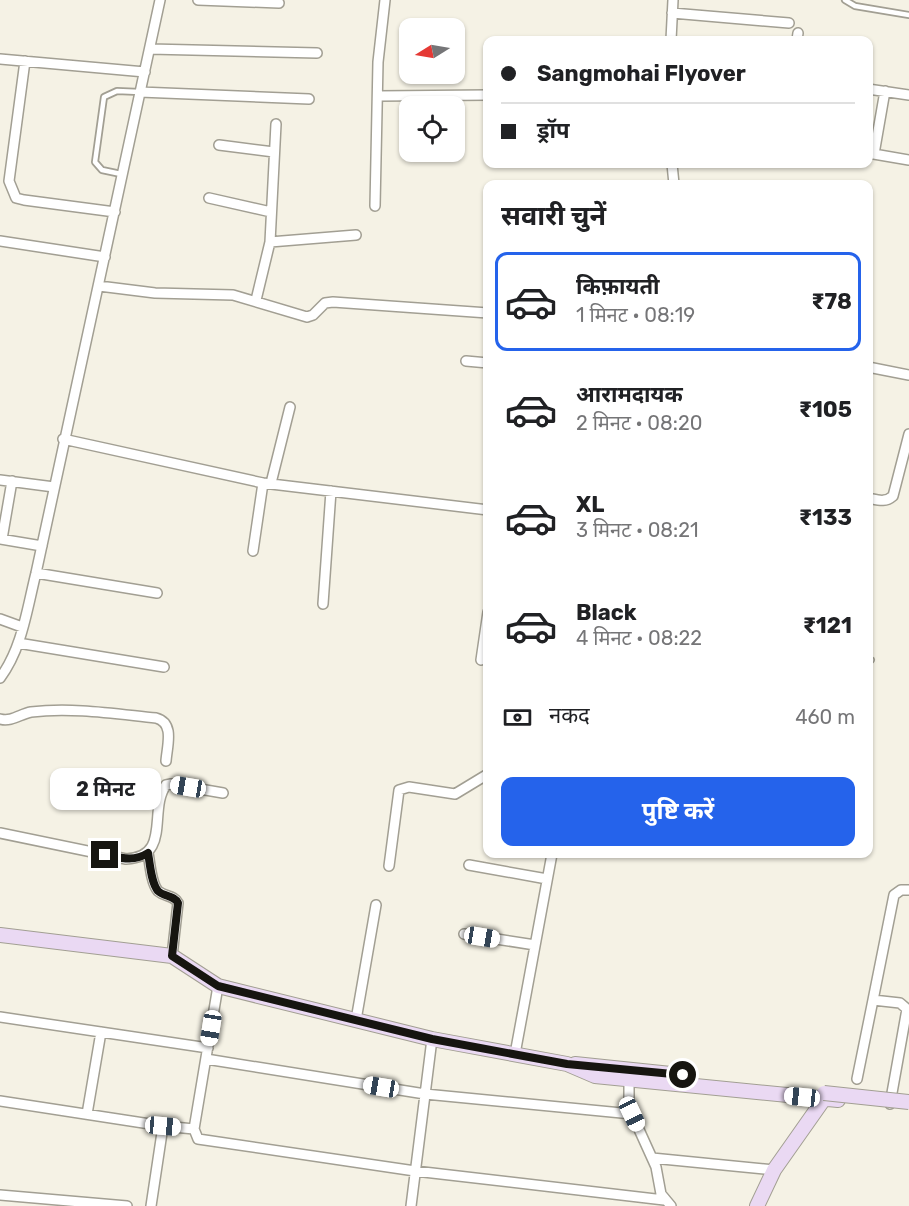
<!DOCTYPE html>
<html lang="hi">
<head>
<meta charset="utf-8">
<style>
  body { margin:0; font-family:Rubik,"Noto Sans Devanagari",sans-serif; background:#f2f2f2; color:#202124; height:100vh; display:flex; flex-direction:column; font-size:22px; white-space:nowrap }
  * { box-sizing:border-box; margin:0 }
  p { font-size:20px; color:#757577 }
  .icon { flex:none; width:33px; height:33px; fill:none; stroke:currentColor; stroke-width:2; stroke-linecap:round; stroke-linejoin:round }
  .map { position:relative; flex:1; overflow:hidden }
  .sheet { position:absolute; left:483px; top:180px; width:390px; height:678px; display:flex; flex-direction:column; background:#fff; border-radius:12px; box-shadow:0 2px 4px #0004 }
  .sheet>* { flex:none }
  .banner { position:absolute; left:483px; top:36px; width:390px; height:132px; border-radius:12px; box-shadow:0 2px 4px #0004; display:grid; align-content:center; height:132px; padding:0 18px; background:#fff }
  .needle { width:39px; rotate:259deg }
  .fabs { position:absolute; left:399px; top:18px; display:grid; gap:12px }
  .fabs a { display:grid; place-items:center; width:66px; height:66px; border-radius:12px; background:#fff; box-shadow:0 2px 4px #0004; font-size:30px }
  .end { position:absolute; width:27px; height:27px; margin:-14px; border:8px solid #161510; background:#fff; box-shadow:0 0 0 3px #fff }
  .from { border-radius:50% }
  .bubble { position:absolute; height:42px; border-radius:12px; background:#fff; box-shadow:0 2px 4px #0004; font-size:20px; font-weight:700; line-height:42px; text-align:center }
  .car { position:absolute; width:18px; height:36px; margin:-18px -9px; border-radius:8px; box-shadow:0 0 4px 2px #0007; background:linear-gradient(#fff 24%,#345 0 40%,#fff 0 76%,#345 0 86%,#fff 0) }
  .banner b { display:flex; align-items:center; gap:21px; height:57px; font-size:22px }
  .banner b+b { border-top:2px solid #e0e0e0 }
  .banner i { width:15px; height:15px; background:#202124 }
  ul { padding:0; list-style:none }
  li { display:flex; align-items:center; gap:18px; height:99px; margin:0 12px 9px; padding:0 6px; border:3px solid transparent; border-radius:12px }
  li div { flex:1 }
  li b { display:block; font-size:22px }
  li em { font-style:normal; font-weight:700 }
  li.selected { border-color:#2563eb }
  li>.icon { width:54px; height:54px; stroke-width:1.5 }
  h2 { padding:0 18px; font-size:27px; line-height:72px }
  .pay { display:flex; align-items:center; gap:15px; height:66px; padding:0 18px; font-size:22px }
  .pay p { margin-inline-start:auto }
  .button { display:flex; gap:12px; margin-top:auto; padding:12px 18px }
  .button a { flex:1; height:69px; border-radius:12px; background:#2563eb; color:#fff; font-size:24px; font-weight:700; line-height:69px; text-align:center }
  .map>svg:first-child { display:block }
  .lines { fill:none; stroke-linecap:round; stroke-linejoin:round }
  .lane-casing { stroke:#a29f93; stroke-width:8 }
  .street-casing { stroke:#a29f93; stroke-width:12 }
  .secondary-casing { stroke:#a29f93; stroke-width:16 }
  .lane { stroke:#fff; stroke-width:4.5 }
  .street { stroke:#fff; stroke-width:9 }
  .secondary { stroke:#ead9f3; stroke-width:14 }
  .secondary-bridge-casing { stroke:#a29f93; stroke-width:16; stroke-linecap:butt }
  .secondary-bridge { stroke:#ead9f3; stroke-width:14 }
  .route { stroke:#161510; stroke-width:8 }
</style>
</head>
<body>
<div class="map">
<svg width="909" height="1206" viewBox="0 0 909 1206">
  <rect width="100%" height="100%" fill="#f5f2e5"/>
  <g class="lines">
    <g class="lane-casing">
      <path id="lane" d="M 845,0 L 855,6 L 909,15
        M 121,174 L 102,170 L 95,162 L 104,97 L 117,91 L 140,92
        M 868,659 L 871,660"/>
    </g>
    <g class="street-casing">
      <path id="street" d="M 198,0 L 279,3
        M 672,13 L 789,23
        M 671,40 L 673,0
        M 797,40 L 798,33
        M 150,49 L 317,53
        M 0,59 L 145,72
        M 25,61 L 9,181 L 16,198 L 24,200 L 115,212
        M 868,89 L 909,95
        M 140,92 L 309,99
        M 379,96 L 488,95
        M 219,145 L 274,152
        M 868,153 L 909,160
        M 874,154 L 885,91
        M 672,164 L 674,184
        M 209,198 L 271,212
        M 375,206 L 378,62 L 385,0
        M 0,241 L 105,257
        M 270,242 L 356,235
        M 99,286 L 155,293 L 233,295 L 307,317 L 313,315 L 325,303 L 333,302 L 488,313
        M 256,300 L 270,242 L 276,124
        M 466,361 L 488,363
        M 868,367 L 909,375
        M 63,439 L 263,483 L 488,510
        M 0,480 L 54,487
        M 271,483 L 290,407
        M 868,498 C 878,500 885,503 893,496 L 909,434
        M 0,539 L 42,546
        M 2,539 L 12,481
        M 253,551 L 263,483
        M 36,573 L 157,593
        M 323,604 L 331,491
        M 0,619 L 22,627
        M 18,643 L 164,667
        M 481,660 L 488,612
        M 0,678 C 22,649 27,609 36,573 L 160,0
        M 0,719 C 12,722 20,714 31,712 C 72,707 116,714 156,718 C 175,723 167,746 166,761
        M 0,833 L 126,859 C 172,857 148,810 166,785 L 171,784 L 223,793
        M 148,853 C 150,863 151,883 158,891 C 165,897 174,895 178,903 L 172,956
        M 469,865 L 547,879
        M 389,866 L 399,790 L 409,787 L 455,794 L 488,774
        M 464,934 L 535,945
        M 218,986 L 194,1129 L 198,1139 L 415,1171 L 664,1200
        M 0,1017 L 208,1048
        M 356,1020 L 376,905
        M 515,1054 L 552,854
        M 206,1059 L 425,1094 L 632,1114
        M 629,1079 L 629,1100 L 632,1114 L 656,1167 L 661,1194 L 671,1206
        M 857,1079 L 873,1000
        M 0,1101 L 163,1126 L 151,1206
        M 890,1104 L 907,1009 L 900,1003 L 873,1000 L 894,895 L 901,890 L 909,890
        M 87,1114 L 101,1032
        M 163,1126 L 194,1129
        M 652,1158 L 774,1170
        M 0,1195 L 127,1206
        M 411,1206 L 432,1039"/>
    </g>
    <g class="secondary-casing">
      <path id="secondary" d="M 0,935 L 172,956 L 218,986 L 432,1039 L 567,1064 L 595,1076 L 838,1100
        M 575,1064 L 690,1076
        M 757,1206 L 774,1170 L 824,1099"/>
    </g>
    <use href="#lane" class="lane"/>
    <use href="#street" class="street"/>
    <use href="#secondary" class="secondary"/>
    <g class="secondary-bridge-casing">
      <path id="secondary-bridge" d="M 824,1093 L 909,1102"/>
    </g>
    <use href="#secondary-bridge" class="secondary-bridge"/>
  </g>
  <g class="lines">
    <path class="route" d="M 105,855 C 121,858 134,862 148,853 C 150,863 151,883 158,891 C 164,897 174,895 178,903 L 172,956 L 218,986 L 432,1039 L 567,1064 L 683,1075"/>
  </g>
</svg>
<div class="fabs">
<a><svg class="needle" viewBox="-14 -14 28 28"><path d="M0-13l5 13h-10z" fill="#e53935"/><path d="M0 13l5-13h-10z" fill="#757577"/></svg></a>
<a><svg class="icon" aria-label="locate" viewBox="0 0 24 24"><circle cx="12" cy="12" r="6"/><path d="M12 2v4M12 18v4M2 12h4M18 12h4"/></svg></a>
</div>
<i class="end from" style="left:683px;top:1075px"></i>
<i class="end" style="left:105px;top:855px"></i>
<div class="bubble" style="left:50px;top:768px;width:111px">2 मिनट</div>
<i class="car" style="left:188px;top:787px;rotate:280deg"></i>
<i class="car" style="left:482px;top:937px;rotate:99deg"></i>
<i class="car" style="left:211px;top:1028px;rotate:189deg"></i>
<i class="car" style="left:381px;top:1087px;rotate:279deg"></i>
<i class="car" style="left:802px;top:1097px;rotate:276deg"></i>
<i class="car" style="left:632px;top:1114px;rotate:155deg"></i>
<i class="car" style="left:163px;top:1126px;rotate:95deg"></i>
<div class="banner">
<b><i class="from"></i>Sangmohai Flyover</b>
<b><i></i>ड्रॉप</b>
</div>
<section class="sheet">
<h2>सवारी चुनें</h2>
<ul>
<li class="selected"><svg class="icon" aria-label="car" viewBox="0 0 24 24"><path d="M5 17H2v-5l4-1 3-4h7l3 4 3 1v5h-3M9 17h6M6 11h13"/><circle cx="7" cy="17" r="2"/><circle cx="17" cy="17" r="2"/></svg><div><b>किफ़ायती</b><p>1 मिनट · 08:19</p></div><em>₹78</em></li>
<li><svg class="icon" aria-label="car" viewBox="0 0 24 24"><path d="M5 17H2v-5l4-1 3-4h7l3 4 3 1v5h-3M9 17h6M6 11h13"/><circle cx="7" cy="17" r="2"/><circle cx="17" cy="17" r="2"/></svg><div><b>आरामदायक</b><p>2 मिनट · 08:20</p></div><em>₹105</em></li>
<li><svg class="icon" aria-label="car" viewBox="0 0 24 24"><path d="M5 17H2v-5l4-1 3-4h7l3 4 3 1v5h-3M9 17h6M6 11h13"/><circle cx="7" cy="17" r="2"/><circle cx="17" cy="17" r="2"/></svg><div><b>XL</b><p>3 मिनट · 08:21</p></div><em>₹133</em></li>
<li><svg class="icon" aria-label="car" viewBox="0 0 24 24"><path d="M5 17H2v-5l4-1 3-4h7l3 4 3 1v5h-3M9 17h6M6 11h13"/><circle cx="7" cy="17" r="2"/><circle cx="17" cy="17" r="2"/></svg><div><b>Black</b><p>4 मिनट · 08:22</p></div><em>₹121</em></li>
</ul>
<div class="pay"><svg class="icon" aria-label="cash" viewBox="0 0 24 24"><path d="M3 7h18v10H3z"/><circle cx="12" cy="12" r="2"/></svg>नकद<p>460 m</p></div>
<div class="button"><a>पुष्टि करें</a></div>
</section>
</div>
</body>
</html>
